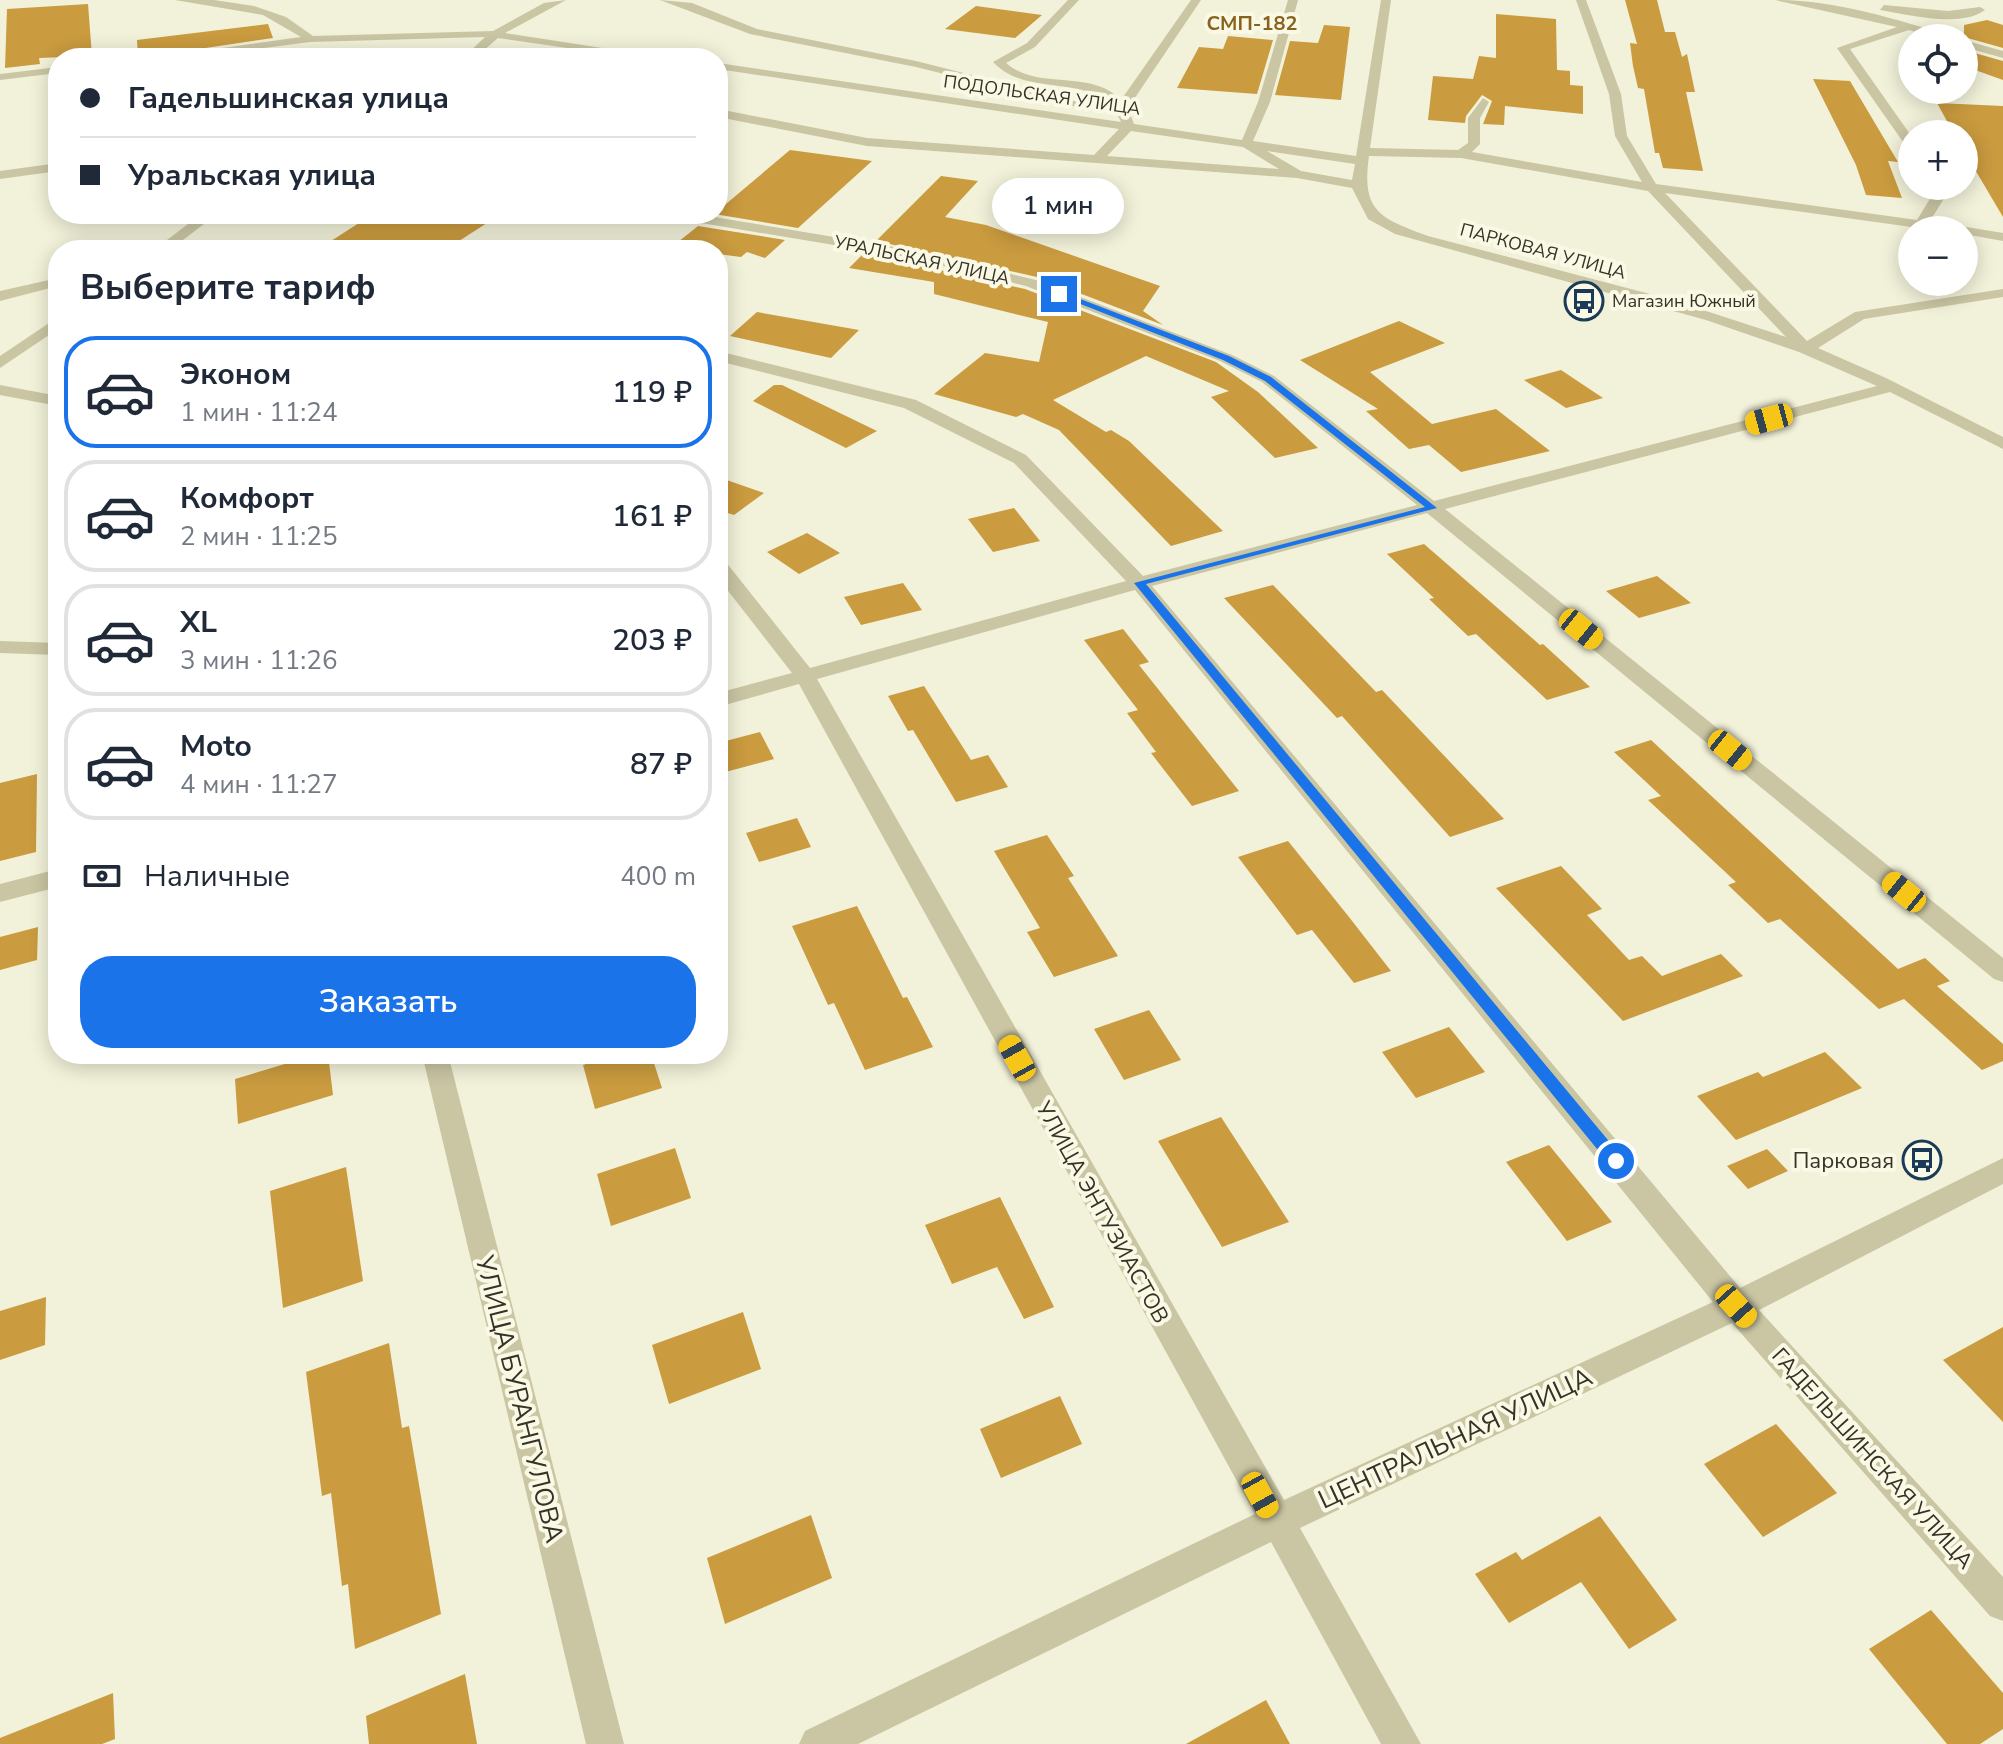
<!DOCTYPE html>
<html lang="ru">
<head>
<meta charset="utf-8">
<style>
  body { margin:0; font-family:"Nunito Sans",sans-serif; background:#f2f2f3; color:#1f2937; height:100vh; display:flex; flex-direction:column; font-size:30px; white-space:nowrap }
  * { box-sizing:border-box; margin:0 }
  p { font-size:26px; color:#747a83 }
  .icon { flex:none; width:44px; height:44px; fill:none; stroke:currentColor; stroke-width:2; stroke-linecap:round; stroke-linejoin:round }
  .map { position:relative; flex:1; overflow:hidden }
  .side { position:absolute; left:48px; top:240px; width:680px; height:824px; display:flex; flex-direction:column; background:#fff; border-radius:32px; box-shadow:0 4px 20px #0003 }
  .side>* { flex:none }
  .guide { position:absolute; left:48px; top:48px; width:680px; height:176px; border-radius:32px; box-shadow:0 4px 20px #0003; display:grid; align-content:center; height:176px; padding:0 32px; background:#fff }
  .controls { position:absolute; left:1898px; top:24px; display:grid; gap:16px }
  .controls a { display:grid; place-items:center; width:80px; height:80px; border-radius:50%; background:#fff; box-shadow:0 4px 20px #0003; font-size:40px }
  .end { position:absolute; width:36px; height:36px; margin:-18px; border:10px solid #1a73e8; background:#fff; box-shadow:0 0 0 4px #fff }
  .from { border-radius:50% }
  .bubble { position:absolute; height:56px; border-radius:28px; background:#fff; box-shadow:0 4px 20px #0003; font-size:26px; font-weight:600; line-height:56px; text-align:center }
  .car { position:absolute; width:24px; height:48px; margin:-24px -12px; border-radius:10px; box-shadow:0 0 6px 2px #0007; background:linear-gradient(#f5c518 24%,#345 0 40%,#f5c518 0 76%,#345 0 86%,#f5c518 0) }
  .guide b { display:flex; align-items:center; gap:28px; height:76px; font-size:30px }
  .guide b+b { border-top:2px solid #e0e1e3 }
  .guide i { width:20px; height:20px; background:#1f2937 }
  ul { padding:0; list-style:none }
  li { display:flex; align-items:center; gap:24px; height:112px; margin:0 16px 12px; padding:0 16px; border:4px solid #e0e1e3; border-radius:32px }
  li div { flex:1 }
  li b { display:block; font-size:30px }
  li em { font-style:normal; font-weight:600 }
  li.active { border-color:#1a73e8 }
  li>.icon { width:72px; height:72px; stroke-width:1.5 }
  h2 { padding:0 32px; font-size:36px; line-height:96px }
  .pay { display:flex; align-items:center; gap:20px; height:88px; padding:0 32px; font-size:30px }
  .pay p { margin-inline-start:auto }
  .cta { display:flex; gap:16px; margin-top:auto; padding:16px 32px }
  .cta a { flex:1; height:92px; border-radius:32px; background:#1a73e8; color:#fff; font-size:32px; font-weight:600; line-height:92px; text-align:center }
  .map>svg:first-child { display:block }
  .building { fill:#ca9b3f }
  .lines { fill:none; stroke-linecap:round; stroke-linejoin:round }
  .minor { fill:#cac6a4; fill-rule:evenodd }
  .route { fill:#1a73e8 }
  .labels { text-anchor:middle; stroke-width:8; stroke-linejoin:round; paint-order:stroke }
  .far-street-label { font-size:18px; fill:#363226; stroke:#faf9e5 }
  .far-poi-label { font-size:18px; fill:#363226; stroke:#faf9e5; text-anchor:start }
  .far-neighbourhood-label { font-size:20px; font-weight:bold; fill:#87631d; stroke:#faf9e5 }
  .poi-label { font-size:22px; fill:#363226; stroke:#faf9e5; text-anchor:end }
  .street-label { font-size:22px; fill:#363226; stroke:#faf9e5 }
  .near-street-label { font-size:26px; fill:#363226; stroke:#faf9e5 }
</style>
</head>
<body>
<div class="map">
<svg width="2003" height="1744" viewBox="0 0 2003 1744">
  <rect width="100%" height="100%" fill="#f2f1d9"/>
  <path class="building" d="M 1625,0 L 1657,0 L 1665,32 L 1675,32 L 1682,57 L 1687,54 L 1695,92 L 1686,92 L 1703,171 L 1663,168 L 1659,153 L 1655,153 L 1644,89 L 1638,88 L 1633,66 L 1630,43 L 1637,44 Z
    M 88,4 L 92,56 L 39,58 L 40,64 L 5,68 L 7,9 Z
    M 976,6 L 1042,15 L 1015,38 L 945,29 Z
    M 1496,14 L 1556,19 L 1557,70 L 1570,71 L 1570,85 L 1583,86 L 1583,114 L 1505,106 L 1504,125 L 1483,124 L 1492,101 L 1482,95 L 1466,116 L 1465,123 L 1428,120 L 1433,76 L 1473,79 L 1479,56 L 1496,58 Z
    M 1987,20 L 2003,25 L 2003,48 L 1964,37 L 1964,25 Z
    M 268,24 L 273,38 L 138,58 L 137,40 Z
    M 1324,25 L 1350,27 L 1341,100 L 1275,95 L 1290,41 L 1318,43 Z
    M 1228,36 L 1273,40 L 1257,94 L 1177,88 L 1199,47 L 1223,49 Z
    M 277,49 L 279,58 L 209,58 Z
    M 1964,50 L 2003,61 L 2003,80 L 1964,66 Z
    M 1813,79 L 1850,81 L 1898,162 L 1888,161 L 1902,198 L 1866,195 L 1856,165 Z
    M 1937,103 L 2003,106 L 2003,217 L 1964,151 L 1964,134 L 1954,134 Z
    M 790,150 L 872,161 L 798,228 L 714,214 Z
    M 941,176 L 978,181 L 945,217 L 986,225 L 1160,286 L 1143,311 L 1163,325 L 1037,277 L 876,241 Z
    M 373,214 L 501,214 L 445,250 L 317,250 Z
    M 698,226 L 785,240 L 765,258 L 747,252 L 741,257 L 718,254 L 718,250 L 668,250 Z
    M 864,253 L 1025,289 L 1216,362 L 1258,392 L 1318,448 L 1275,458 L 1211,397 L 1229,391 L 1146,356 L 1053,400 L 1106,432 L 1111,430 L 1129,441 L 1223,531 L 1171,546 L 1059,430 L 1023,414 L 1016,417 L 934,394 L 985,353 L 1039,362 L 1048,322 L 934,294 L 934,282 L 849,268 Z
    M 757,312 L 859,330 L 831,358 L 730,336 Z
    M 1399,321 L 1445,343 L 1370,372 L 1432,424 L 1496,409 L 1550,451 L 1461,472 L 1429,445 L 1409,449 L 1366,411 L 1378,409 L 1300,360 Z
    M 1561,370 L 1603,398 L 1566,408 L 1524,380 Z
    M 774,385 L 782,385 L 877,431 L 846,448 L 753,401 Z
    M 718,477 L 764,493 L 734,515 L 718,510 Z
    M 1014,508 L 1040,541 L 993,552 L 968,519 Z
    M 807,533 L 840,553 L 799,574 L 767,552 Z
    M 1424,544 L 1540,645 L 1543,644 L 1590,687 L 1547,700 L 1476,634 L 1468,636 L 1429,599 L 1434,598 L 1387,554 Z
    M 1657,576 L 1691,603 L 1639,618 L 1606,591 Z
    M 903,583 L 922,610 L 861,625 L 844,597 Z
    M 1273,585 L 1376,692 L 1382,690 L 1504,819 L 1450,837 L 1342,716 L 1337,718 L 1224,598 Z
    M 1123,629 L 1149,662 L 1139,665 L 1239,791 L 1192,806 L 1151,753 L 1156,752 L 1127,713 L 1138,710 L 1084,640 Z
    M 924,686 L 971,760 L 988,755 L 1008,787 L 956,802 L 913,730 L 908,731 L 888,696 Z
    M 760,732 L 774,759 L 718,774 L 718,743 Z
    M 1651,740 L 1898,969 L 1925,958 L 1950,981 L 1937,986 L 2003,1044 L 2003,1061 L 1982,1070 L 1904,999 L 1879,1009 L 1780,919 L 1768,923 L 1728,885 L 1736,882 L 1648,800 L 1661,796 L 1614,752 Z
    M 37,774 L 36,852 L 0,861 L 0,783 Z
    M 797,818 L 811,847 L 759,862 L 746,833 Z
    M 1047,835 L 1074,876 L 1068,878 L 1118,956 L 1054,977 L 1027,932 L 1040,928 L 994,851 Z
    M 1288,841 L 1349,917 L 1391,971 L 1354,983 L 1312,930 L 1297,935 L 1238,857 Z
    M 1561,866 L 1602,909 L 1587,915 L 1629,960 L 1642,956 L 1662,976 L 1721,954 L 1743,976 L 1623,1021 L 1496,888 Z
    M 857,906 L 903,998 L 907,997 L 933,1047 L 865,1070 L 834,1003 L 828,1005 L 792,926 Z
    M 38,927 L 37,960 L 0,970 L 0,937 Z
    M 1149,1010 L 1181,1060 L 1124,1080 L 1094,1029 Z
    M 1449,1027 L 1485,1072 L 1416,1098 L 1382,1052 Z
    M 1825,1052 L 1862,1088 L 1736,1140 L 1697,1096 L 1758,1072 L 1763,1077 Z
    M 318,1054 L 328,1054 L 333,1095 L 238,1124 L 235,1079 Z
    M 618,1054 L 651,1054 L 662,1088 L 595,1109 L 583,1065 Z
    M 1221,1117 L 1289,1222 L 1222,1247 L 1158,1141 Z
    M 1549,1145 L 1612,1222 L 1567,1241 L 1506,1162 Z
    M 675,1148 L 691,1198 L 611,1226 L 597,1174 Z
    M 1767,1149 L 1788,1171 L 1748,1189 L 1727,1166 Z
    M 346,1167 L 363,1281 L 283,1308 L 270,1191 Z
    M 1000,1197 L 1054,1307 L 1024,1319 L 997,1267 L 952,1284 L 925,1225 Z
    M 46,1297 L 45,1345 L 0,1360 L 0,1311 Z
    M 743,1312 L 761,1369 L 669,1404 L 652,1345 Z
    M 2003,1327 L 2003,1422 L 1943,1360 Z
    M 389,1343 L 402,1428 L 409,1426 L 441,1614 L 355,1649 L 348,1584 L 342,1586 L 331,1493 L 322,1496 L 306,1372 Z
    M 1060,1396 L 1082,1444 L 1001,1478 L 980,1429 Z
    M 1776,1424 L 1837,1493 L 1763,1537 L 1704,1464 Z
    M 811,1515 L 832,1578 L 725,1624 L 707,1558 Z
    M 1600,1516 L 1677,1620 L 1629,1649 L 1581,1582 L 1509,1623 L 1475,1574 L 1516,1552 L 1522,1560 Z
    M 1931,1610 L 2003,1693 L 2003,1729 L 1980,1744 L 1947,1744 L 1869,1649 Z
    M 465,1674 L 477,1744 L 369,1744 L 366,1716 Z
    M 113,1693 L 115,1739 L 102,1744 L 0,1744 L 0,1738 Z
    M 1266,1700 L 1290,1744 L 1186,1744 Z"/>
  <g class="lines">
    <path class="minor" d="M 175,0 L 214,0 L 254,6 L 286,17 L 313,36 L 493,31 L 544,3 L 566,0 L 505,33 L 667,58 L 637,58 L 498,38 L 475,58 L 463,58 L 485,37 L 310,42 L 185,58 L 152,58 L 301,37 L 263,15 Z
      M 660,0 L 692,3 L 757,29 L 916,61 L 1090,105 L 1084,109 L 916,67 L 750,34 Z
      M 1068,0 L 1079,0 L 1035,47 L 1006,63 C 1038,91 1091,68 1121,100 L 1191,0 L 1201,0 L 1128,108 L 1134,124 L 1242,140 L 1258,102 L 1288,0 L 1298,0 L 1270,102 L 1253,141 L 1356,156 L 1381,0 L 1391,0 L 1370,148 L 1458,150 L 1468,143 L 1468,118 L 1483,98 L 1489,102 L 1480,118 L 1480,144 L 1472,152 L 1642,182 L 1615,136 L 1609,94 L 1576,0 L 1586,0 L 1621,94 L 1627,136 L 1656,184 L 1917,220 L 1931,197 L 1930,186 L 1944,186 L 1945,197 L 1930,221 L 2003,233 L 2003,241 L 1964,234 L 1964,230 L 1933,230 L 1665,193 L 1807,341 L 1855,312 L 2003,289 L 2003,297 L 1864,319 L 1818,348 L 1886,378 L 2003,437 L 2003,449 L 1890,392 L 1445,509 L 2003,958 L 2003,982 L 1994,979 L 1427,513 L 1152,586 L 1740,1288 L 2003,1158 L 2003,1184 L 1759,1310 L 2003,1577 L 2003,1621 L 1990,1616 L 1732,1323 L 1300,1528 L 1421,1744 L 1381,1744 L 1271,1542 L 858,1744 L 799,1744 L 805,1731 L 1255,1514 L 799,684 L 718,707 L 718,693 L 792,673 L 718,578 L 718,559 L 725,561 L 810,668 L 1126,581 L 1014,463 L 904,408 L 718,361 L 718,351 L 916,400 L 1026,455 L 1143,576 L 1417,505 L 1262,382 L 1220,361 L 1026,286 L 906,257 L 671,218 L 664,214 L 696,214 L 906,249 L 1036,280 L 1232,355 L 1274,376 L 1434,501 L 1877,386 L 1799,352 L 1706,320 L 1395,234 L 1368,219 L 1352,188 L 1297,178 L 867,146 L 718,117 L 718,109 L 867,138 L 1094,155 L 1119,129 L 718,69 L 718,63 L 1121,122 C 1100,68 1029,101 993,62 L 1027,43 ZM 1131,131 L 1243,147 L 1279,169 L 1107,156 ZM 1267,151 L 1355,164 L 1352,180 L 1301,171 ZM 1369,156 L 1461,158 L 1648,191 L 1786,337 L 1669,299 L 1428,236 C 1380,218 1361,212 1369,156 ZM 1135,590 L 1713,1302 L 1284,1500 L 817,679 Z
      M 1775,0 C 1836,0 1894,19 1952,36 L 1954,38 L 1936,38 L 1909,30 L 1850,49 L 1912,137 L 1912,150 L 1908,149 L 1837,48 L 1897,27 Z
      M 1884,5 L 1948,11 L 1980,7 L 1985,10 C 1961,28 1909,15 1880,10 Z
      M 1964,40 L 2003,51 L 2003,58 L 1964,47 Z
      M 58,67 L 58,73 L 0,80 L 0,74 Z
      M 58,163 L 58,171 L 0,179 L 0,171 Z
      M 201,214 L 217,214 L 170,250 L 154,250 Z
      M 58,278 L 58,286 L 0,301 L 0,291 Z
      M 58,317 L 58,329 L 0,368 L 0,356 Z
      M 0,385 L 58,396 L 58,406 L 0,395 Z
      M 0,641 L 58,643 L 58,655 L 0,653 Z
      M 58,869 L 58,887 L 0,902 L 0,884 Z
      M 422,1054 L 448,1054 L 624,1744 L 586,1744 Z"/>
  </g>
  <path class="route" d="M 1062,292 L 1229,356 L 1271,377 L 1437,508 L 1146,584 L 1622,1157 L 1622,1166 L 1611,1166 L 1134,583 L 1425,507 L 1265,381 L 1223,360 L 1055,294 Z"/>
  <defs>
    <g id="bus-ring" transform="scale(2)"><circle r="9.5" fill="#faf9e5" stroke="#1b3a58" stroke-width="1.5"/><path d="M-5-6H5V4H4V6H2V4H-2V6H-4V4H-5ZM-3.5-4V0h7V-4ZM-3.5 1.2v1.5H-2V1.2ZM2 1.2v1.5H3.5V1.2Z" fill="#1b3a58"/></g>
  </defs>
  <g fill-rule="evenodd">
    <use href="#bus-ring" x="1584" y="301"/>
    <use href="#bus-ring" x="1922" y="1160"/>
  </g>
  <g class="labels">
    <g class="far-street-label">
      <text transform="translate(1042 95) rotate(8)" y="6">ПОДОЛЬСКАЯ УЛИЦА</text>
      <text transform="translate(1543 251) rotate(15)" y="6">ПАРКОВАЯ УЛИЦА</text>
      <text transform="translate(922 260) rotate(12)" y="6">УРАЛЬСКАЯ УЛИЦА</text>
    </g>
    <g class="far-poi-label">
      <text x="1612" y="307">Магазин Южный</text>
    </g>
    <g class="far-neighbourhood-label">
      <text x="1252" y="30">СМП-182</text>
    </g>
    <g class="poi-label">
      <text x="1894" y="1168">Парковая</text>
    </g>
    <g class="street-label">
      <text transform="translate(1103 1212) rotate(61)" y="8">УЛИЦА ЭНТУЗИАСТОВ</text>
      <text transform="translate(1873 1458) rotate(48)" y="8">ГАДЕЛЬШИНСКАЯ УЛИЦА</text>
    </g>
    <g class="near-street-label">
      <text transform="translate(520 1399) rotate(76)" y="9">УЛИЦА БУРАНГУЛОВА</text>
      <text transform="translate(1455 1438) rotate(-25)" y="9">ЦЕНТРАЛЬНАЯ УЛИЦА</text>
    </g>
  </g>
</svg>
<div class="controls">
<a><svg class="icon" aria-label="locate" viewBox="0 0 24 24"><circle cx="12" cy="12" r="6"/><path d="M12 2v4M12 18v4M2 12h4M18 12h4"/></svg></a>
<a>+</a>
<a>−</a>
</div>
<i class="end from" style="left:1616px;top:1161px"></i>
<i class="end" style="left:1059px;top:294px"></i>
<div class="bubble" style="left:992px;top:178px;width:132px">1 мин</div>
<i class="car" style="left:1769px;top:419px;rotate:255deg"></i>
<i class="car" style="left:1581px;top:629px;rotate:129deg"></i>
<i class="car" style="left:1730px;top:750px;rotate:129deg"></i>
<i class="car" style="left:1904px;top:892px;rotate:309deg"></i>
<i class="car" style="left:1017px;top:1058px;rotate:331deg"></i>
<i class="car" style="left:1736px;top:1306px;rotate:138deg"></i>
<i class="car" style="left:1260px;top:1495px;rotate:151deg"></i>
<div class="guide">
<b><i class="from"></i>Гадельшинская улица</b>
<b><i></i>Уральская улица</b>
</div>
<section class="side">
<h2>Выберите тариф</h2>
<ul>
<li class="active"><svg class="icon" aria-label="car" viewBox="0 0 24 24"><path d="M5 17H2v-5l4-1 3-4h7l3 4 3 1v5h-3M9 17h6M6 11h13"/><circle cx="7" cy="17" r="2"/><circle cx="17" cy="17" r="2"/></svg><div><b>Эконом</b><p>1 мин · 11:24</p></div><em>119 ₽</em></li>
<li><svg class="icon" aria-label="car" viewBox="0 0 24 24"><path d="M5 17H2v-5l4-1 3-4h7l3 4 3 1v5h-3M9 17h6M6 11h13"/><circle cx="7" cy="17" r="2"/><circle cx="17" cy="17" r="2"/></svg><div><b>Комфорт</b><p>2 мин · 11:25</p></div><em>161 ₽</em></li>
<li><svg class="icon" aria-label="car" viewBox="0 0 24 24"><path d="M5 17H2v-5l4-1 3-4h7l3 4 3 1v5h-3M9 17h6M6 11h13"/><circle cx="7" cy="17" r="2"/><circle cx="17" cy="17" r="2"/></svg><div><b>XL</b><p>3 мин · 11:26</p></div><em>203 ₽</em></li>
<li><svg class="icon" aria-label="car" viewBox="0 0 24 24"><path d="M5 17H2v-5l4-1 3-4h7l3 4 3 1v5h-3M9 17h6M6 11h13"/><circle cx="7" cy="17" r="2"/><circle cx="17" cy="17" r="2"/></svg><div><b>Moto</b><p>4 мин · 11:27</p></div><em>87 ₽</em></li>
</ul>
<div class="pay"><svg class="icon" aria-label="cash" viewBox="0 0 24 24"><path d="M3 7h18v10H3z"/><circle cx="12" cy="12" r="2"/></svg>Наличные<p>400 m</p></div>
<div class="cta"><a>Заказать</a></div>
</section>
</div>
</body>
</html>
